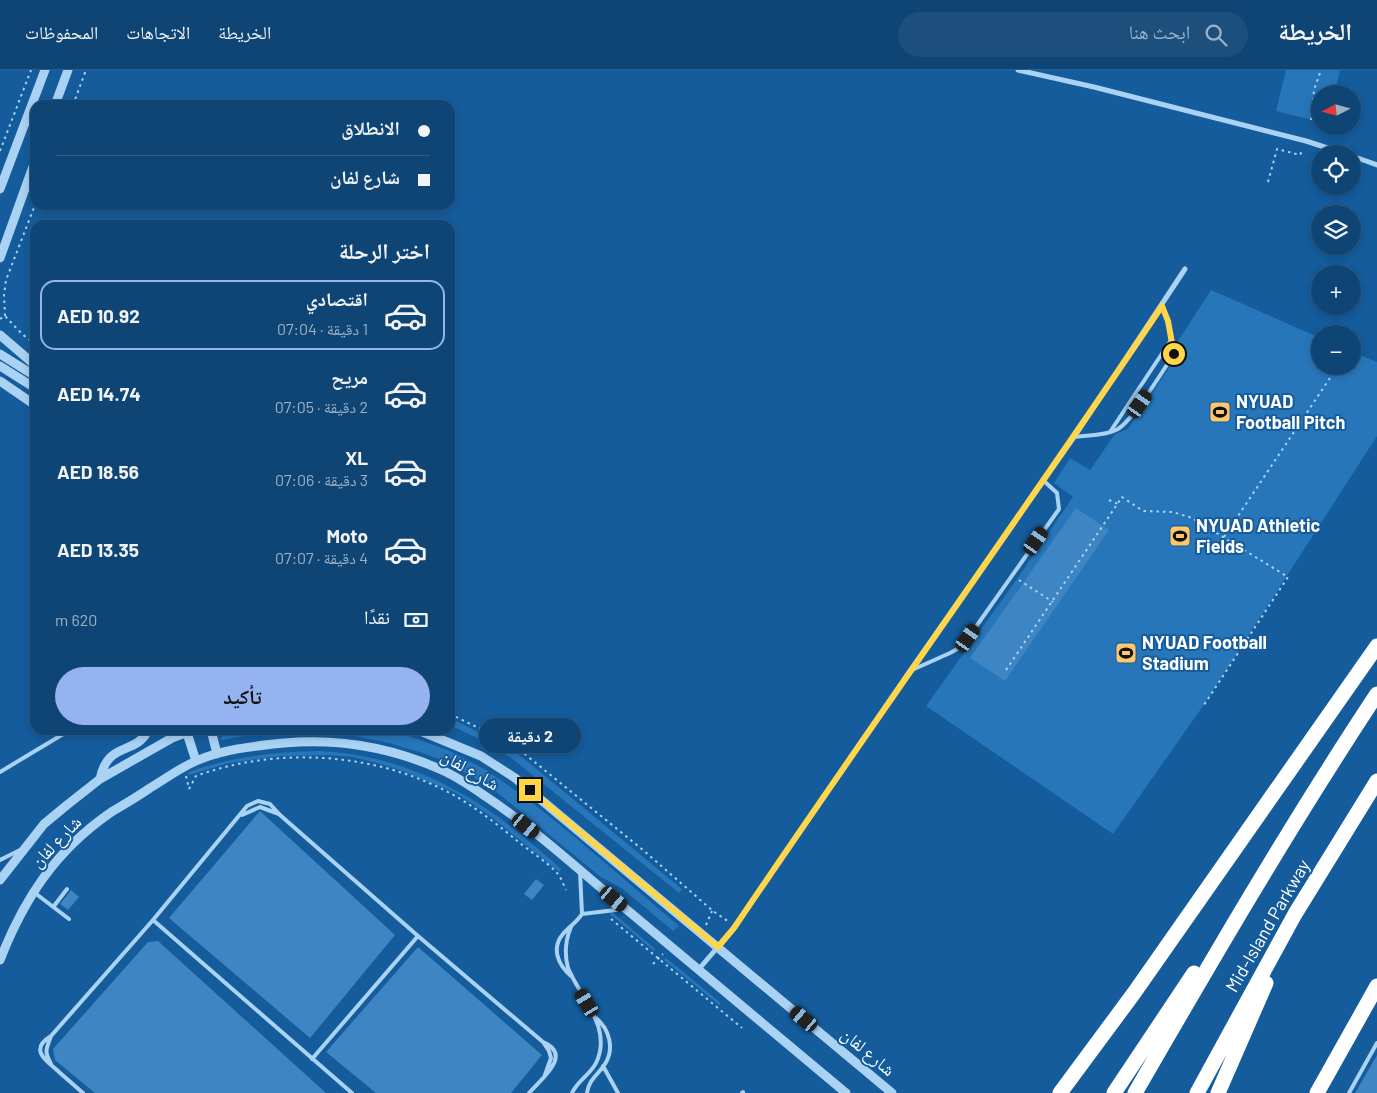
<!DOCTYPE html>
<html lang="ar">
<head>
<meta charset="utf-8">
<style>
  body { margin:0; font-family:Barlow,"Noto Naskh Arabic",sans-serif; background:#1d4f7d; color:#f1f3f6; direction:rtl; height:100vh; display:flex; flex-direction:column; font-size:19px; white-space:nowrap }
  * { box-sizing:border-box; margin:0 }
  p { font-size:16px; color:#9bb1c5 }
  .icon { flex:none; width:28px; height:28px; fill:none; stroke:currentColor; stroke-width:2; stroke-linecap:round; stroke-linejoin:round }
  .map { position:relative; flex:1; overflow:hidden; direction:ltr }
  .side { position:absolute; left:30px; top:150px; width:425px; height:515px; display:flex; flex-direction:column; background:#0f4575; border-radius:15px; box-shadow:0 2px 8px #0003,0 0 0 1px #2f5d87; direction:rtl }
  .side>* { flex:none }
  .banner { position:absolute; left:30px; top:30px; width:425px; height:110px; border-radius:15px; box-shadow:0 2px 8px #0003,0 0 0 1px #2f5d87; direction:rtl; display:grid; align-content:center; height:110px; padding:0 25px; background:#0f4575 }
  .needle { width:32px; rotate:264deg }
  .fabs { position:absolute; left:1311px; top:15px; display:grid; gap:10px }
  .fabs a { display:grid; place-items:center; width:50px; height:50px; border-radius:50%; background:#0f4575; box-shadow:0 2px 8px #0003,0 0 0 1px #2f5d87; font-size:25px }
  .end { position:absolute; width:22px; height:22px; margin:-11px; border:6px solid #ffd54a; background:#111; box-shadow:0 0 0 2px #111 }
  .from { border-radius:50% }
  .bubble { position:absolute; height:35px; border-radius:18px; background:#0f4575; box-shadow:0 2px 8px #0003,0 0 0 1px #2f5d87; font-size:16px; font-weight:700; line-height:35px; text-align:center; direction:rtl }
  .car { position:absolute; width:15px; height:30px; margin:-15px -8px; border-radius:6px; box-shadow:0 0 4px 1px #0007; background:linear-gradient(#222 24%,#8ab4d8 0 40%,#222 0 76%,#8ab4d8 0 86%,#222 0) }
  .banner b { display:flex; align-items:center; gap:18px; height:48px; font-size:19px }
  .banner b+b { border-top:1px solid #2f5d87 }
  .banner i { width:12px; height:12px; background:#f1f3f6 }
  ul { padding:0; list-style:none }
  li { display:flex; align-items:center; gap:15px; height:70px; margin:0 10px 8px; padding:0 15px; border:2px solid transparent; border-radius:15px }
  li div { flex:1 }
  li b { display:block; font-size:19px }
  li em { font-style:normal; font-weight:700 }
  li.current { border-color:#95b2f1 }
  li>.icon { width:45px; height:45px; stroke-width:1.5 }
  h2 { padding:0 25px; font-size:22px; line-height:60px }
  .pay { display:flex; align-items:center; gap:12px; height:55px; padding:0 25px; font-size:19px }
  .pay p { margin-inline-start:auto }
  .cta { display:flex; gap:10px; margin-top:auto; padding:10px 25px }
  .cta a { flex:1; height:58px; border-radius:30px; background:#95b2f1; color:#111; font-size:20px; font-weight:700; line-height:58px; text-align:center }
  header { display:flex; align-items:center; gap:30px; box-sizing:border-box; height:70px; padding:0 25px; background:#0f4575; border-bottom:1px solid #2f5d87 }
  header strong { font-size:24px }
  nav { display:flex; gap:28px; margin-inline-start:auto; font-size:18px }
  .search { width:350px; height:45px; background:#1d4f7d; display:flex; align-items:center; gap:12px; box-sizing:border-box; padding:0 18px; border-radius:28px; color:#9bb1c5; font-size:19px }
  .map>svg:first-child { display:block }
  .green { fill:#2776ba }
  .building { fill:#3d85c3 }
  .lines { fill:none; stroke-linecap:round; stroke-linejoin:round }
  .path { stroke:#aad2f3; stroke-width:2; stroke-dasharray:2.5 4; stroke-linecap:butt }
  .service { stroke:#aad2f3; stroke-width:4 }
  .minor { stroke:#aad2f3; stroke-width:5 }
  .tertiary { stroke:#aad2f3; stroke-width:9 }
  .motorway { stroke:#fff; stroke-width:15 }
  .route { stroke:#ffd54a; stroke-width:6 }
  .labels { text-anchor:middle; stroke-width:4; stroke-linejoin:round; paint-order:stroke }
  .poi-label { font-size:18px; font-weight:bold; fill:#fff; stroke:#145c9c; text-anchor:start }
  .street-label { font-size:18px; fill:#fff; stroke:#145c9c }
</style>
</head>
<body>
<header>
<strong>الخريطة</strong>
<div class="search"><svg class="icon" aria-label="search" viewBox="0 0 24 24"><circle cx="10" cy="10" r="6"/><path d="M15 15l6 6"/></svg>ابحث هنا</div>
<nav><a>الخريطة</a><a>الاتجاهات</a><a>المحفوظات</a></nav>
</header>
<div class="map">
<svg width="1377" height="1023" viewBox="0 0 1377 1023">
  <rect width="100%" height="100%" fill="#145c9c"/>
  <path class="green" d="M 1286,0 L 1340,0 L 1334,24 L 1320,24 L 1320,52 L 1276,41 Z
    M 1211,220 L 1320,268 L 1320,296 L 1352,296 L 1353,282 L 1377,292 L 1377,366 L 1203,636 L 1113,764 L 926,636 L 1017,509 L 1073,427 L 1054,413 L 1070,388 L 1090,400 L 1115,364 L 1128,359 L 1179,283 L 1178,271 Z
    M 450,648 L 488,667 L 522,687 L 682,819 L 679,823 L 510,687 L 479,669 L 450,655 Z
    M 265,660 L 354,660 L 374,664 L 403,664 L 450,681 L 486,700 L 525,727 L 576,768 L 679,856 L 673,861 L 623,819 L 601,807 L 499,724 L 480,711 L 444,691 L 423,683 L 389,673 L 335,662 L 289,661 L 249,665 L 223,670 L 219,669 L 223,666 Z
    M 317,681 C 386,683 451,711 505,752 C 525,767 543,783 561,799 L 559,802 L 490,746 L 456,723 L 400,700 L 377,693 L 353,687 L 328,685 L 280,686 L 229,693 L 189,705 L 189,702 C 231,687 273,682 317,681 Z
    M 612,842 L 655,879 L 654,881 L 610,844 Z
    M 666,888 L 721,933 L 719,935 L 664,890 Z"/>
  <path class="building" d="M 1076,438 L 1109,460 L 1005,611 L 970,588 Z
    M 260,741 L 395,865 L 310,968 L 169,848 Z
    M 536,809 L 544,815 L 532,830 L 524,824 Z
    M 71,820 L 79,827 L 68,840 L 60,834 Z
    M 158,871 L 326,1023 L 95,1023 L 55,990 L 53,979 L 148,872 Z
    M 418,877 L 542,985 L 511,1023 L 376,1023 L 326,982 Z
    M 1377,985 L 1377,1023 L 1355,1023 Z"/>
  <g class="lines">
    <path class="path" d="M 73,35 L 86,0
      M 1311,50 L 1314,20 L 1321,0
      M 0,81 L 31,0
      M 1268,112 L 1277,79 L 1300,85 L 1303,79
      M 5,246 L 4,225 L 6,210 L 35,135
      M 0,249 L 5,246 L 22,264 L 35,274
      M 1109,430 L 1118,434
      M 1224,467 L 1338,296
      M 1019,510 L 1053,532
      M 1006,600 L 1122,427 L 1143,441 L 1173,442 L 1192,448 L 1288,507 L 1204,635
      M 450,644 L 493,665 L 521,681 L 643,780 L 713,841 L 729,852
      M 186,706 L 189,719
      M 189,719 L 196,706 C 275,677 369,682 444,720 C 470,733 493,751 515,769 C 528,780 547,792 557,803 C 561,807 563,814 566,820
      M 611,849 L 742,958
      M 706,855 L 712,841
      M 653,894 L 663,884"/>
    <path class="service" d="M 1110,362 L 1171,270
      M 1074,367 C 1087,365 1104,366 1116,360 C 1131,354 1163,300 1174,284 L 1168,251 L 1162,236
      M 912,600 L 950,583 L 959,578 L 968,568 L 1059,439 L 1057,423 L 1044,411
      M 0,702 L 70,660
      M 242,745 L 260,737 L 279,744
      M 0,790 L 20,780
      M 35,823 L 69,849
      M 54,836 L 67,819
      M 582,844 L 624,839
      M 153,850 L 352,1023
      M 571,857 C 565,871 564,883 568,898 C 581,929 613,958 596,993 C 590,1005 578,1010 572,1023
      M 571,906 C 558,895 551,878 563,864 C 569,857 577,852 582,844 L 580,802
      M 51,966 C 46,980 44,981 51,994
      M 543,972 L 549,981 L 551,988 L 545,1005
      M 312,989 L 418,866
      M 603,996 L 618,1023
      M 83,1023 C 75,1016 67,1009 59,1002 C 47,991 28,980 51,966 L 153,850 L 247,736 L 258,731 L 270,734 L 280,745 L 418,866 L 543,972 C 574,985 540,1010 529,1023
      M 587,1023 C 589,1009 598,1005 605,994 C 615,978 609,959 596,948
      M 742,1023 L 743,1022
      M 1349,1023 L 1377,973"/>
    <path class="minor" d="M 1018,0 L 1094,17 L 1306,71 L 1346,84
      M 1352,86 L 1377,95
      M 699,899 L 734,858 L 910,601 L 1074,367 L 1185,199"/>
    <path class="tertiary" d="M 55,35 L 68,0
      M 0,119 L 45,0
      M 0,188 L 35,91
      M 0,265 L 35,295
      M 0,284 L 35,306
      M 0,296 L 35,318
      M 0,311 L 35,335
      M 186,660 L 196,691
      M 211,660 L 217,684
      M 418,660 L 481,686 L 515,708 L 892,1023
      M 100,709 C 108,670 136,686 148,660
      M 0,810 L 44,754 L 67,735 L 100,709 L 172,668 L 193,660
      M 0,890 C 24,829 55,781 110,743 C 123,735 137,727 150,718 C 165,709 180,698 196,691 C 223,679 255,676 284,673 C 339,668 394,678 444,701 C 459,708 472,717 485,726 C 535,759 580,801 626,839 C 699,900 772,962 846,1023"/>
    <path class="motorway" d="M 1060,1023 L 1134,923 L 1377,576
      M 1114,1023 L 1194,903
      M 1135,1023 C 1213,888 1291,754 1377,624
      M 1197,1023 L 1295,844 L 1377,711
      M 1218,1023 L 1266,913
      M 1317,1023 L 1377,916"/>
  </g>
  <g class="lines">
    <path class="route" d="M 530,720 L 718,877 L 734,858 C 875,649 1022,445 1162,236 L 1168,251 L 1174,284"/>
  </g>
  <defs>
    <g id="stadium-square" transform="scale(1.125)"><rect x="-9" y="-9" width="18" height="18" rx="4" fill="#ffc76c" stroke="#145c9c"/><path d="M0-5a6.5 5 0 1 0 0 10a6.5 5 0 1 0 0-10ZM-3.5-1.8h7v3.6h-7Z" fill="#111"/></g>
  </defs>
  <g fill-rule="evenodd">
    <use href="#stadium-square" x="1220" y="342"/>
    <use href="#stadium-square" x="1180" y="466"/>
    <use href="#stadium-square" x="1126" y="583"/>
  </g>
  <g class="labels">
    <g class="poi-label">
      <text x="1236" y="338">NYUAD<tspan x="1236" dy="21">Football Pitch</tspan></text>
      <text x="1196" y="462">NYUAD Athletic<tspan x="1196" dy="21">Fields</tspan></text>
      <text x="1142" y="579">NYUAD Football<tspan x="1142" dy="21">Stadium</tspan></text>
    </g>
    <g class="street-label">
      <text transform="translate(470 700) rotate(30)" y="6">شارع لفان</text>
      <text transform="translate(56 772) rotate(-46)" y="6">شارع لفان</text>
      <text transform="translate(1268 856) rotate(-60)" y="6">Mid-Island Parkway</text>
      <text transform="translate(868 982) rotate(40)" y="6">شارع لفان</text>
    </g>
  </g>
</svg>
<div class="fabs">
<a><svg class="needle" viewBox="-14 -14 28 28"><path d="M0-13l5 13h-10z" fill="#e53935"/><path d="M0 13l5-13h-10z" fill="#9bb1c5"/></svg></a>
<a><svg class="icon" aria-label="locate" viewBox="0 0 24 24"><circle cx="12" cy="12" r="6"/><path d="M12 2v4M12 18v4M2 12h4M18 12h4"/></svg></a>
<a><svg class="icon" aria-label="layers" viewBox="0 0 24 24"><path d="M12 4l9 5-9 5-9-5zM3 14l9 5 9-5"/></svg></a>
<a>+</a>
<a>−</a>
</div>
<i class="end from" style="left:1174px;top:284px"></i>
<i class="end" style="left:530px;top:720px"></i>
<div class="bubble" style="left:479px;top:648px;width:102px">2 دقيقة</div>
<i class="car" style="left:1140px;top:334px;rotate:35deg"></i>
<i class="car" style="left:1036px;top:471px;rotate:35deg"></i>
<i class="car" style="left:968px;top:568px;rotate:35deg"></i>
<i class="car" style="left:526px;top:756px;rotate:129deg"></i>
<i class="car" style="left:614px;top:829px;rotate:130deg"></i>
<i class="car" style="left:587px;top:933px;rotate:329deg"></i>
<i class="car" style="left:804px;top:949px;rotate:310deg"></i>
<div class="banner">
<b><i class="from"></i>الانطلاق</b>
<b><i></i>شارع لفان</b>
</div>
<section class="side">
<h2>اختر الرحلة</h2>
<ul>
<li class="current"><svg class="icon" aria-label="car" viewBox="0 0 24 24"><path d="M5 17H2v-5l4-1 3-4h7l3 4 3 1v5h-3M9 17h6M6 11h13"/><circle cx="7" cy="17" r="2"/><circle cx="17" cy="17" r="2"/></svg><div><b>اقتصادي</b><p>1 دقيقة · 07:04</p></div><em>AED 10.92</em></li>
<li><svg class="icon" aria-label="car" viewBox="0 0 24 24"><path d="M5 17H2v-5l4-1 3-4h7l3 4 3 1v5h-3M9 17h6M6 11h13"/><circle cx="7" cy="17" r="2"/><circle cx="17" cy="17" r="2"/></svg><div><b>مريح</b><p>2 دقيقة · 07:05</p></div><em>AED 14.74</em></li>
<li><svg class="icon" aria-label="car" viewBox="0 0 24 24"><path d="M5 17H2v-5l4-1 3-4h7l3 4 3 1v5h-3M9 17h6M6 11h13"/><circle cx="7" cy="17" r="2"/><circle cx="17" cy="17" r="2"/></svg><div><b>XL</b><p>3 دقيقة · 07:06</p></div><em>AED 18.56</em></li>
<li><svg class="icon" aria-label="car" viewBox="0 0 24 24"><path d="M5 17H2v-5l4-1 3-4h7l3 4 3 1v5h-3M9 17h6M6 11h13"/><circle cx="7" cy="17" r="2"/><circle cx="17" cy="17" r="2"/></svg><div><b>Moto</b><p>4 دقيقة · 07:07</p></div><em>AED 13.35</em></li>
</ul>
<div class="pay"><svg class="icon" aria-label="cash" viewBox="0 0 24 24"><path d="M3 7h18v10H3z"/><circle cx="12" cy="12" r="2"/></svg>نقدًا<p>620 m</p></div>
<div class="cta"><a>تأكيد</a></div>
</section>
</div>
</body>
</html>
